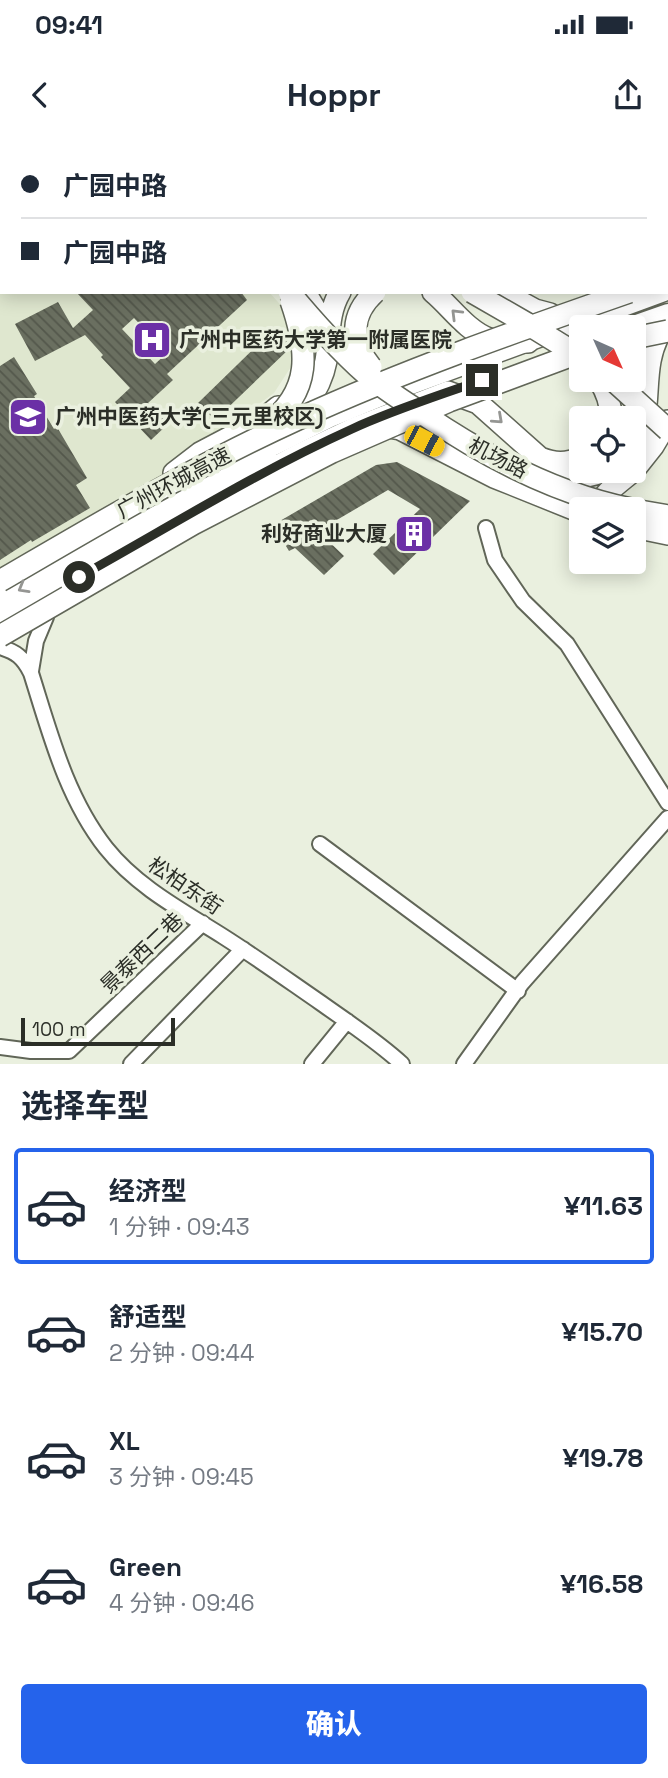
<!DOCTYPE html>
<html lang="zh">
<head>
<meta charset="utf-8">
<style>
  body { margin:0; font-family:"Space Grotesk","Noto Sans SC",sans-serif; background:#f2f2f3; color:#1f2937; height:100vh; display:flex; flex-direction:column; font-size:26px; white-space:nowrap }
  * { box-sizing:border-box; margin:0 }
  p { font-size:23px; color:#747a83 }
  .icon { flex:none; width:38px; height:38px; fill:none; stroke:currentColor; stroke-width:2; stroke-linecap:round; stroke-linejoin:round }
  .map { position:relative; height:924px; overflow:hidden }
  .drawer { display:flex; flex-direction:column; background:#fff; flex:1 }
  .drawer>* { flex:none }
  .banner { position:absolute; left:0px; top:0px; width:668px; height:154px; box-shadow:0 4px 18px #0003; display:grid; align-content:center; height:154px; padding:0 21px; background:#fff }
  .needle { width:46px; rotate:135deg }
  .buttons { position:absolute; left:569px; top:175px; display:grid; gap:14px }
  .buttons a { display:grid; place-items:center; width:77px; height:77px; border-radius:7px; background:#fff; box-shadow:0 4px 18px #0003; font-size:35px }
  .scale { position:absolute; left:21px; bottom:18px; width:154px; box-sizing:border-box; padding-left:7px; border:4px solid #2b2e27; border-top:0; font-size:19px; line-height:24px; white-space:nowrap; color:#2b2e27; -webkit-text-stroke:5px #eaf0df; paint-order:stroke }
  .end { position:absolute; width:32px; height:32px; margin:-16px; border:9px solid #2b2e27; background:#fff; box-shadow:0 0 0 4px #fff }
  .from { border-radius:50% }
  .car { position:absolute; width:21px; height:42px; margin:-21px -10px; border-radius:9px; box-shadow:0 0 5px 2px #0007; background:linear-gradient(#f5c518 24%,#345 0 40%,#f5c518 0 76%,#345 0 86%,#f5c518 0) }
  .banner b { display:flex; align-items:center; gap:24px; height:66px; font-size:26px }
  .banner b+b { border-top:2px solid #e0e1e3 }
  .banner i { width:18px; height:18px; background:#1f2937 }
  ul { padding:0; list-style:none }
  li { display:flex; align-items:center; gap:21px; height:116px; margin:0 14px 10px; padding:0 7px; border:4px solid transparent; border-radius:7px }
  li div { flex:1 }
  li b { display:block; font-size:26px }
  li em { font-style:normal; font-weight:800 }
  li.current { border-color:#2563eb }
  li>.icon { width:63px; height:63px; stroke-width:1.5 }
  h2 { padding:0 21px; font-size:32px; line-height:84px }
  .action { display:flex; gap:14px; margin-top:auto; padding:14px 21px }
  .action a { flex:1; height:80px; border-radius:7px; background:#2563eb; color:#fff; font-size:28px; font-weight:800; line-height:80px; text-align:center }
  .status { display:flex; justify-content:space-between; align-items:center; height:49px; padding:0 35px; background:#fff; direction:ltr }
  .status svg { height:19px; fill:currentColor }
  header { display:flex; justify-content:space-between; align-items:center; height:91px; padding:0 21px; background:#fff; font-size:32px; font-weight:800 }
  .map>svg:first-child { display:block }
  .built { fill:#dfe7cf }
  .building { fill:url(#building-back-hatch); fill-rule:evenodd }
  .lines { fill:none; stroke-linecap:round; stroke-linejoin:round }
  .minor-casing { stroke:#616658; stroke-width:18 }
  .major-casing { stroke:#616658; stroke-width:21 }
  .highway-casing { stroke:#616658; stroke-width:24 }
  .minor { stroke:#fff; stroke-width:14 }
  .major { stroke:#fff; stroke-width:18 }
  .highway { stroke:#fff; stroke-width:21 }
  .highway-bridge-casing { stroke:#616658; stroke-width:24; stroke-linecap:butt }
  .highway-bridge { stroke:#fff; stroke-width:21 }
  .oneway { stroke:#959693 }
  .route { stroke:#2b2e27; stroke-width:9 }
  .labels { text-anchor:middle; stroke-width:7; stroke-linejoin:round; paint-order:stroke }
  .poi-label { font-size:21px; font-weight:bold; fill:#2b2e27; stroke:#eaf0df; text-anchor:start }
  .street-label { font-size:21px; fill:#2b2e27; stroke:#eaf0df }
</style>
</head>
<body>
<div class="status"><b>09:41</b><svg viewBox="0 0 49 12"><path d="M0 12V9h3v3zM5 12V6h3v6zM10 12V3h3v9zM15 12V0h3v12zM26 1h20v11H26zM47 4h2v5h-2z"/></svg></div>
<header><svg class="icon" aria-label="back" viewBox="0 0 24 24"><path d="M15 5l-7 7 7 7"/></svg>Hoppr<svg class="icon" aria-label="share" viewBox="0 0 24 24"><path d="M12 15V3M7 8l5-5 5 5M5 13v7h14v-7"/></svg></header>
<div class="map">
<svg width="668" height="924" viewBox="0 0 668 924">
  <defs>
    <pattern id="building-back-hatch" width="6" height="6" patternUnits="userSpaceOnUse" patternTransform="scale(1.75)"><rect width="6" height="6" fill="#6a6f60"/><path d="M-1 5l2 2M0 0l6 6M5-1l2 2" fill="none" stroke="#53574b"/></pattern>
  </defs>
  <rect width="100%" height="100%" fill="#eaf0df"/>
  <path class="built" d="M 0,0 L 133,0 L 135,2 L 2,2 L 2,152 L 269,152 L 286,171 L 298,216 L 274,253 L 112,370 L 0,435 Z"/>
  <path class="building" d="M 76,152 L 241,152 L 247,160 L 167,234 L 173,240 L 148,263 L 168,284 L 151,300 L 115,262 L 130,248 L 101,217 L 103,215 L 85,195 L 35,221 L 15,184 L 58,162 L 73,188 L 93,170 ZM 134,178 L 167,213 L 155,224 L 122,189 Z
    M 275,188 L 288,203 L 289,209 L 215,280 L 198,263 Z
    M 14,217 L 37,254 L 34,256 L 54,289 L 57,287 L 87,338 L 76,345 L 90,368 L 32,402 L 31,400 L 0,420 L 0,226 Z
    M 397,322 L 470,361 L 394,435 L 373,414 L 420,369 L 388,350 L 318,391 L 344,416 L 324,435 L 295,408 L 289,411 L 273,385 L 376,325 Z"/>
  <g class="lines">
    <g class="minor-casing">
      <path id="minor" d="M 544,2 L 546,0
        M 486,388 L 495,420 L 523,461 L 567,504 L 668,663
        M 0,507 C 16,512 23,517 31,533 C 50,593 66,657 106,708 C 137,747 183,771 224,797 C 257,818 289,841 321,863 C 349,883 377,901 402,924
        M 31,531 L 36,501 L 46,477
        M 320,704 L 518,851
        M 0,907 L 31,911 L 69,911 L 203,783
        M 131,924 L 243,809
        M 312,924 L 347,881
        M 464,924 L 522,843 L 668,678"/>
    </g>
    <g class="major-casing">
      <path id="major" d="M 628,187 L 668,173
        M 274,306 L 330,278 L 400,249 L 664,152"/>
    </g>
    <g class="highway-casing">
      <path id="highway" d="M 168,0 L 169,2
        M 185,0 L 187,2
        M 213,0 L 215,2
        M 231,0 L 233,2
        M 257,0 L 259,2
        M 667,139 L 668,138
        M 305,152 L 315,169 L 316,194
        M 433,152 C 451,167 466,190 489,199 C 501,203 515,202 528,202
        M 502,152 L 535,170 L 550,174
        M 599,240 C 607,252 611,263 611,278
        M 378,285 L 400,289 L 494,337 L 581,372
        M 634,308 C 656,269 638,230 661,191
        M 634,330 L 653,306 L 668,281
        M 174,333 L 200,313 L 261,281 L 278,267
        M 540,335 C 562,341 583,339 605,331
        M 597,369 C 604,352 619,343 633,331
        M 634,370 L 668,376
        M 634,387 L 668,394
        M 0,460 L 266,310 C 291,284 319,258 326,221 C 330,197 327,174 340,152
        M 0,482 L 233,350 L 298,315 L 355,288 L 448,252 L 478,263 L 540,318 C 555,324 566,324 581,318"/>
    </g>
    <use href="#minor" class="minor"/>
    <use href="#major" class="major"/>
    <use href="#highway" class="highway"/>
    <g class="highway-bridge-casing">
      <path id="highway-bridge" d="M 289,152 C 313,181 338,209 366,234 C 384,249 403,261 423,274 C 486,317 556,354 631,369
        M 472,152 L 526,183 L 581,217
        M 634,198 L 668,191
        M 371,227 C 350,201 350,175 375,152
        M 613,240 L 668,290
        M 266,286 C 313,251 308,210 291,161
        M 0,441 C 98,384 195,326 298,279 C 405,230 517,191 629,152
        M 0,496 L 193,384 L 332,312 L 449,261 L 581,212"/>
    </g>
    <use href="#highway-bridge" class="highway-bridge"/>
  </g>
  <defs><path id="oneway-chevron" d="M-2-3.5L2.5 0L-2 3.5" fill="none" stroke-width="1.6" stroke-linecap="round" stroke-linejoin="round" transform="scale(1.75)"/></defs>
  <g class="oneway">
    <use href="#oneway-chevron" transform="translate(456 174) rotate(-135)"/>
    <use href="#oneway-chevron" transform="translate(498 279) rotate(42)"/>
    <use href="#oneway-chevron" transform="translate(23 448) rotate(150)"/>
  </g>
  <g class="lines">
    <path class="route" d="M 79,437 C 169,387 257,332 352,289 C 393,270 438,256 482,240"/>
  </g>
  <defs>
    <g id="hospital-square" transform="scale(2.0125)"><rect x="-9" y="-9" width="18" height="18" rx="4" fill="#6b30a6" stroke="#eaf0df"/><path d="M-5-5h3v3.5h4V-5h3V5h-3V1.5h-4V5h-3Z" fill="#fff"/></g>
    <g id="university-square" transform="scale(2.0125)"><rect x="-9" y="-9" width="18" height="18" rx="4" fill="#6b30a6" stroke="#eaf0df"/><path d="M0-5L7-2L0 1L-7-2ZM-4 1L0 2.5L4 1V4Q0 6-4 4Z" fill="#fff"/></g>
    <g id="building-square" transform="scale(2.0125)"><rect x="-9" y="-9" width="18" height="18" rx="4" fill="#6b30a6" stroke="#eaf0df"/><path d="M-4-6H4V6H1V3H-1V6H-4ZM-2.5-4.3h1.7v1.8h-1.7ZM.8-4.3h1.7v1.8H.8ZM-2.5-1h1.7V.8h-1.7ZM.8-1h1.7V.8H.8Z" fill="#fff"/></g>
  </defs>
  <g fill-rule="evenodd">
    <use href="#hospital-square" x="152" y="200"/>
    <use href="#university-square" x="28" y="277"/>
    <use href="#building-square" x="414" y="394"/>
  </g>
  <g class="labels">
    <g class="poi-label">
      <text x="179" y="207">广州中医药大学第一附属医院</text>
      <text x="55" y="284">广州中医药大学(三元里校区)</text>
      <text x="387" y="401" text-anchor="end">利好商业大厦</text>
    </g>
    <g class="street-label">
      <text transform="translate(498 318) rotate(27)" y="7">机场路</text>
      <text transform="translate(174 343) rotate(-28)" y="7">广州环城高速</text>
      <text transform="translate(185 746) rotate(34)" y="7">松柏东街</text>
      <text transform="translate(142 813) rotate(-44)" y="7">景泰西二巷</text>
    </g>
  </g>
</svg>
<div class="buttons">
<a><svg class="needle" viewBox="-14 -14 28 28"><path d="M0-13l5 13h-10z" fill="#e53935"/><path d="M0 13l5-13h-10z" fill="#747a83"/></svg></a>
<a><svg class="icon" aria-label="locate" viewBox="0 0 24 24"><circle cx="12" cy="12" r="6"/><path d="M12 2v4M12 18v4M2 12h4M18 12h4"/></svg></a>
<a><svg class="icon" aria-label="layers" viewBox="0 0 24 24"><path d="M12 4l9 5-9 5-9-5zM3 14l9 5 9-5"/></svg></a>
</div>
<div class="scale">100 m</div>
<i class="end from" style="left:79px;top:437px"></i>
<i class="end" style="left:482px;top:240px"></i>
<i class="car" style="left:424px;top:301px;rotate:117deg"></i>
<div class="banner">
<b><i class="from"></i>广园中路</b>
<b><i></i>广园中路</b>
</div>
</div>
<section class="drawer">
<h2>选择车型</h2>
<ul>
<li class="current"><svg class="icon" aria-label="car" viewBox="0 0 24 24"><path d="M5 17H2v-5l4-1 3-4h7l3 4 3 1v5h-3M9 17h6M6 11h13"/><circle cx="7" cy="17" r="2"/><circle cx="17" cy="17" r="2"/></svg><div><b>经济型</b><p>1 分钟 · 09:43</p></div><em>¥11.63</em></li>
<li><svg class="icon" aria-label="car" viewBox="0 0 24 24"><path d="M5 17H2v-5l4-1 3-4h7l3 4 3 1v5h-3M9 17h6M6 11h13"/><circle cx="7" cy="17" r="2"/><circle cx="17" cy="17" r="2"/></svg><div><b>舒适型</b><p>2 分钟 · 09:44</p></div><em>¥15.70</em></li>
<li><svg class="icon" aria-label="car" viewBox="0 0 24 24"><path d="M5 17H2v-5l4-1 3-4h7l3 4 3 1v5h-3M9 17h6M6 11h13"/><circle cx="7" cy="17" r="2"/><circle cx="17" cy="17" r="2"/></svg><div><b>XL</b><p>3 分钟 · 09:45</p></div><em>¥19.78</em></li>
<li><svg class="icon" aria-label="car" viewBox="0 0 24 24"><path d="M5 17H2v-5l4-1 3-4h7l3 4 3 1v5h-3M9 17h6M6 11h13"/><circle cx="7" cy="17" r="2"/><circle cx="17" cy="17" r="2"/></svg><div><b>Green</b><p>4 分钟 · 09:46</p></div><em>¥16.58</em></li>
</ul>
<div class="action"><a>确认</a></div>
</section>
</body>
</html>
